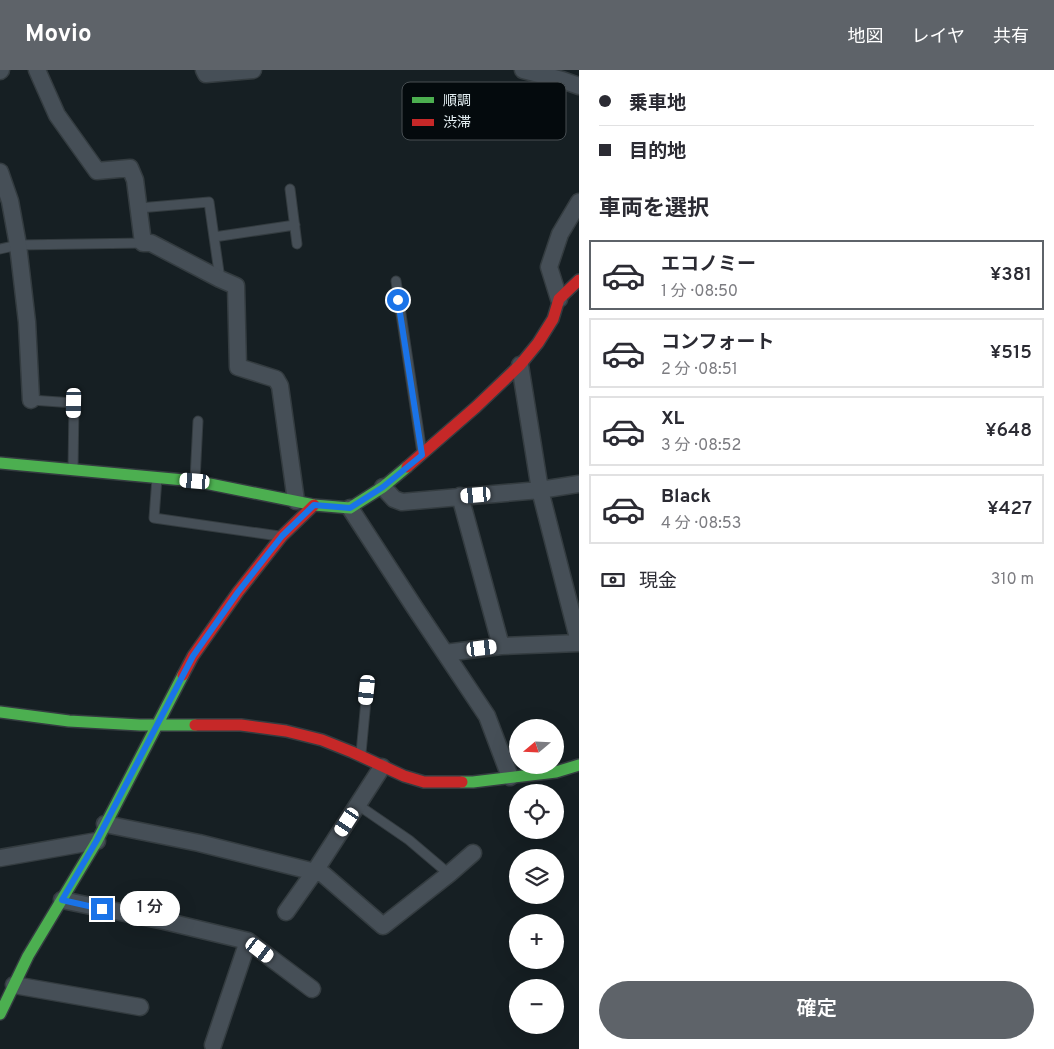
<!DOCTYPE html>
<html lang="ja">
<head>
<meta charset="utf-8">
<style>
  body { margin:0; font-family:Overpass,"Noto Sans JP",sans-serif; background:#f2f2f3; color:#2b2b33; height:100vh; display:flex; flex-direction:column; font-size:19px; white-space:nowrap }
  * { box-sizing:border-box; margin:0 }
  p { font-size:16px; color:#7c7c81 }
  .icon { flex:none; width:28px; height:28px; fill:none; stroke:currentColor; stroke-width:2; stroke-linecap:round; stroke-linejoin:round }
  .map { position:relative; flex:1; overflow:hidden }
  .panel { display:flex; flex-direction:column; background:#fff; width:475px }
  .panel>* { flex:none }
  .guide { display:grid; align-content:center; height:110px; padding:0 20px; background:#fff }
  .needle { width:32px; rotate:251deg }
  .tools { position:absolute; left:509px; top:649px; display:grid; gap:10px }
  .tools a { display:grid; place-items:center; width:55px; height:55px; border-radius:50%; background:#fff; box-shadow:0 5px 20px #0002; font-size:25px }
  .end { position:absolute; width:22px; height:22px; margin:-11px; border:6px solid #1a73e8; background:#fff; box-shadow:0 0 0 2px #fff }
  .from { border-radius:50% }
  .bubble { position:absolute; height:35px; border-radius:18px; background:#fff; box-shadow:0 5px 20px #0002; font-size:16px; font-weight:600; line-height:35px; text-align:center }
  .car { position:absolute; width:15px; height:30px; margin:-15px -8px; border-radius:6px; box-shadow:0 0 4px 1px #0007; background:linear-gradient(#fff 24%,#345 0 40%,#fff 0 76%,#345 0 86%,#fff 0) }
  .guide b { display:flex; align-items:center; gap:18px; height:48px; font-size:19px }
  .guide b+b { border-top:1px solid #e1e1e2 }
  .guide i { width:12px; height:12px; background:#2b2b33 }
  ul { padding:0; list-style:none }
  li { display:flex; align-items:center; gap:15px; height:70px; margin:0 10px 8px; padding:0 10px; border:2px solid #e1e1e2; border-radius:0px }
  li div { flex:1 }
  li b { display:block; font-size:19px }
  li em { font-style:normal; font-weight:600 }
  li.selected { border-color:#5e6369 }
  li>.icon { width:45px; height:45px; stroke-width:1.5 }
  h2 { padding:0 20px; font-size:22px; line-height:60px }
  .pay { display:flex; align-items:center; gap:12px; height:55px; padding:0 20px; font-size:19px }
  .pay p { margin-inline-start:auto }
  .cta { display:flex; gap:10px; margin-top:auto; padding:10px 20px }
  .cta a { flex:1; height:58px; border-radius:30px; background:#5e6369; color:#fff; font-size:20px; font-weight:600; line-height:58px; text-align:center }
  header { display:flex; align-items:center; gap:30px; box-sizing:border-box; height:70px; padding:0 25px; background:#5e6369; color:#fff }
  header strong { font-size:24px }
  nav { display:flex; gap:28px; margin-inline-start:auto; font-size:18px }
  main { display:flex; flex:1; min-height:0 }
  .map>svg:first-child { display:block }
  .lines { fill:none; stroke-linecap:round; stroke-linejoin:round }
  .lane-casing { stroke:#343c40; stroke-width:11 }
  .street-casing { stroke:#343c40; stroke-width:19 }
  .fast-casing { stroke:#343c40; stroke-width:14 }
  .jam-casing { stroke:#343c40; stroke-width:14 }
  .lane { stroke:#464f57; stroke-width:9 }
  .street { stroke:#464f57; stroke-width:16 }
  .fast { stroke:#4caf50; stroke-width:11 }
  .jam { stroke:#c62828; stroke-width:11 }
  .route { stroke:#1a73e8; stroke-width:6 }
  .key { fill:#040a0d; stroke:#484f53; stroke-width:1 }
  .key-label { font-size:14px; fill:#e6f1f5 }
</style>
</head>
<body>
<header>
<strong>Movio</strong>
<nav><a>地図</a><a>レイヤ</a><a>共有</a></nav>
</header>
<main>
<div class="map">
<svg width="579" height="979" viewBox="0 0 579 979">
  <rect width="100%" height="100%" fill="#161f23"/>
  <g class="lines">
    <g class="lane-casing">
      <path id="lane" d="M 290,119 L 297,174
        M 139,138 L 209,132 L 220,209
        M 214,167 L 295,155
        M 0,179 L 18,175 L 143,173
        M 396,211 L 422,383
        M 31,330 L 74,333 L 73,399
        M 157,408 L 154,448 L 279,466
        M 195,410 L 198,351
        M 361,683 L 367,620
        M 358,735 L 409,770 L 449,804"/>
    </g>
    <g class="street-casing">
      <path id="street" d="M 37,0 L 57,45 L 97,101 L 130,98 L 135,110 L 143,173 L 151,173 L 220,209 L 236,216 L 238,297 L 276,309 L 280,316 L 296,431
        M 204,0 L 206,4 L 253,0
        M 523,0 L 562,10 L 579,16
        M 0,1 L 1,0
        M 0,102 L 10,131 L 18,175 L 27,252 L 31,330
        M 559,229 L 549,197 L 560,164 L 579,132
        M 520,295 L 540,420 L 579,572
        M 383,417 L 394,429 L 402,432 L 540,420 L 579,414
        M 460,426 L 501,576
        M 350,438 L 415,538 L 487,646 L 510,707
        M 445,583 L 501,576 L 579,573
        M 105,754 L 199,773 L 323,804 L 383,856 L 449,804 L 473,783
        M 0,788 L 97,771
        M 62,830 L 164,851 L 248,871 L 312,919
        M 286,842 L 315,801 L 382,697
        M 14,915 L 140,937
        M 213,975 L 248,871"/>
    </g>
    <g class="fast-casing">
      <path id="fast" d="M 0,393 L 195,411 L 314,435 L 350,438 L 383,417 L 407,397
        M 0,642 L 69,651 L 140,655 L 195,655
        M 462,712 L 473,712 L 556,702 L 579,695
        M 0,944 L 28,886 L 97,771 L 183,605"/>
    </g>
    <g class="jam-casing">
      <path id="jam" d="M 407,397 L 476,337 L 520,295 L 538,273 L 553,249 L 559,229 L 579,210
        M 183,605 L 193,586 L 238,522 L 282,466 L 314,435
        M 195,655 L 241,655 L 286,661 L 322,670 L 352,682 L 404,706 L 424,712 L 462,712"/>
    </g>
    <use href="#lane" class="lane"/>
    <use href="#street" class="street"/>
    <use href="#fast" class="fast"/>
    <use href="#jam" class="jam"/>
  </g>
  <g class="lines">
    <path class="route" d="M 102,839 L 62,830 L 97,770 L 193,586 L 238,522 L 282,466 L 314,435 L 350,438 L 383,417 L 422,385 L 398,230"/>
  </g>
  <rect x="402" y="12" width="164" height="58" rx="8" class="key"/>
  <rect x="412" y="27" width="22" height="6" fill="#4caf50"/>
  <rect x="412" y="49" width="22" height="7" fill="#c62828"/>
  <g class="key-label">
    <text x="443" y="35">順調</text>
    <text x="443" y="57">渋滞</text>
  </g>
</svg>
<div class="tools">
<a><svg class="needle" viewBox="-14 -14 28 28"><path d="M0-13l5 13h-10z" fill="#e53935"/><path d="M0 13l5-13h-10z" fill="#7c7c81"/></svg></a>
<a><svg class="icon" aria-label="locate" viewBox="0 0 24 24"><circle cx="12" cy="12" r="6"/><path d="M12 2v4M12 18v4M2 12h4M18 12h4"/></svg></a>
<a><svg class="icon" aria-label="layers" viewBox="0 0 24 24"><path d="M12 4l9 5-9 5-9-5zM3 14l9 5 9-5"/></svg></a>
<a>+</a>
<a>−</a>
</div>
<i class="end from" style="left:398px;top:230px"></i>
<i class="end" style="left:102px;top:839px"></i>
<div class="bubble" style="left:120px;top:821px;width:60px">1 分</div>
<i class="car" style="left:74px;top:333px;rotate:181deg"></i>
<i class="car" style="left:195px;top:411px;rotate:275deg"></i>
<i class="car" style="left:476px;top:425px;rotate:265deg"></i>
<i class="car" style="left:482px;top:578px;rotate:83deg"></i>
<i class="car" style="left:367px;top:620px;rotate:186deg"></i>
<i class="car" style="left:347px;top:752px;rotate:213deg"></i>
<i class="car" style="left:260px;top:880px;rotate:127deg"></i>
</div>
<section class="panel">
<div class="guide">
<b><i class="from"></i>乗車地</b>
<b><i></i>目的地</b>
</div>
<h2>車両を選択</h2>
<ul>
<li class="selected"><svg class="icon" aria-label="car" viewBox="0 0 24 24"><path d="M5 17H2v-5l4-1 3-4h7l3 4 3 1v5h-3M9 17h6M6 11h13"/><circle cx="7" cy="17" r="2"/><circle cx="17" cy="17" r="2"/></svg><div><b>エコノミー</b><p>1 分 · 08:50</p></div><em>¥381</em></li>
<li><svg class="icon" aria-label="car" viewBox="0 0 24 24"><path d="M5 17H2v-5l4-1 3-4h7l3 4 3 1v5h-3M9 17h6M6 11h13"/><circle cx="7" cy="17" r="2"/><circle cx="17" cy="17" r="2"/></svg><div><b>コンフォート</b><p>2 分 · 08:51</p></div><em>¥515</em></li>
<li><svg class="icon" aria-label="car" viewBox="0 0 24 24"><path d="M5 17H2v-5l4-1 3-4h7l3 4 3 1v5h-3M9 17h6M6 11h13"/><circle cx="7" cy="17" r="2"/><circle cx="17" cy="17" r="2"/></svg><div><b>XL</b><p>3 分 · 08:52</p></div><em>¥648</em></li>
<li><svg class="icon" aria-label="car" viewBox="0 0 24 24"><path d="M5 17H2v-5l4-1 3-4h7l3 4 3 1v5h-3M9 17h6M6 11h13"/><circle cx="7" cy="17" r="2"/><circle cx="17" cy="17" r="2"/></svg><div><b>Black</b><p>4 分 · 08:53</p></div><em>¥427</em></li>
</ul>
<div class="pay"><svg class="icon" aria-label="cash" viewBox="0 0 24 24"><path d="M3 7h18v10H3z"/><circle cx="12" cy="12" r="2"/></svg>現金<p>310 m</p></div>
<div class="cta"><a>確定</a></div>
</section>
</main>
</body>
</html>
